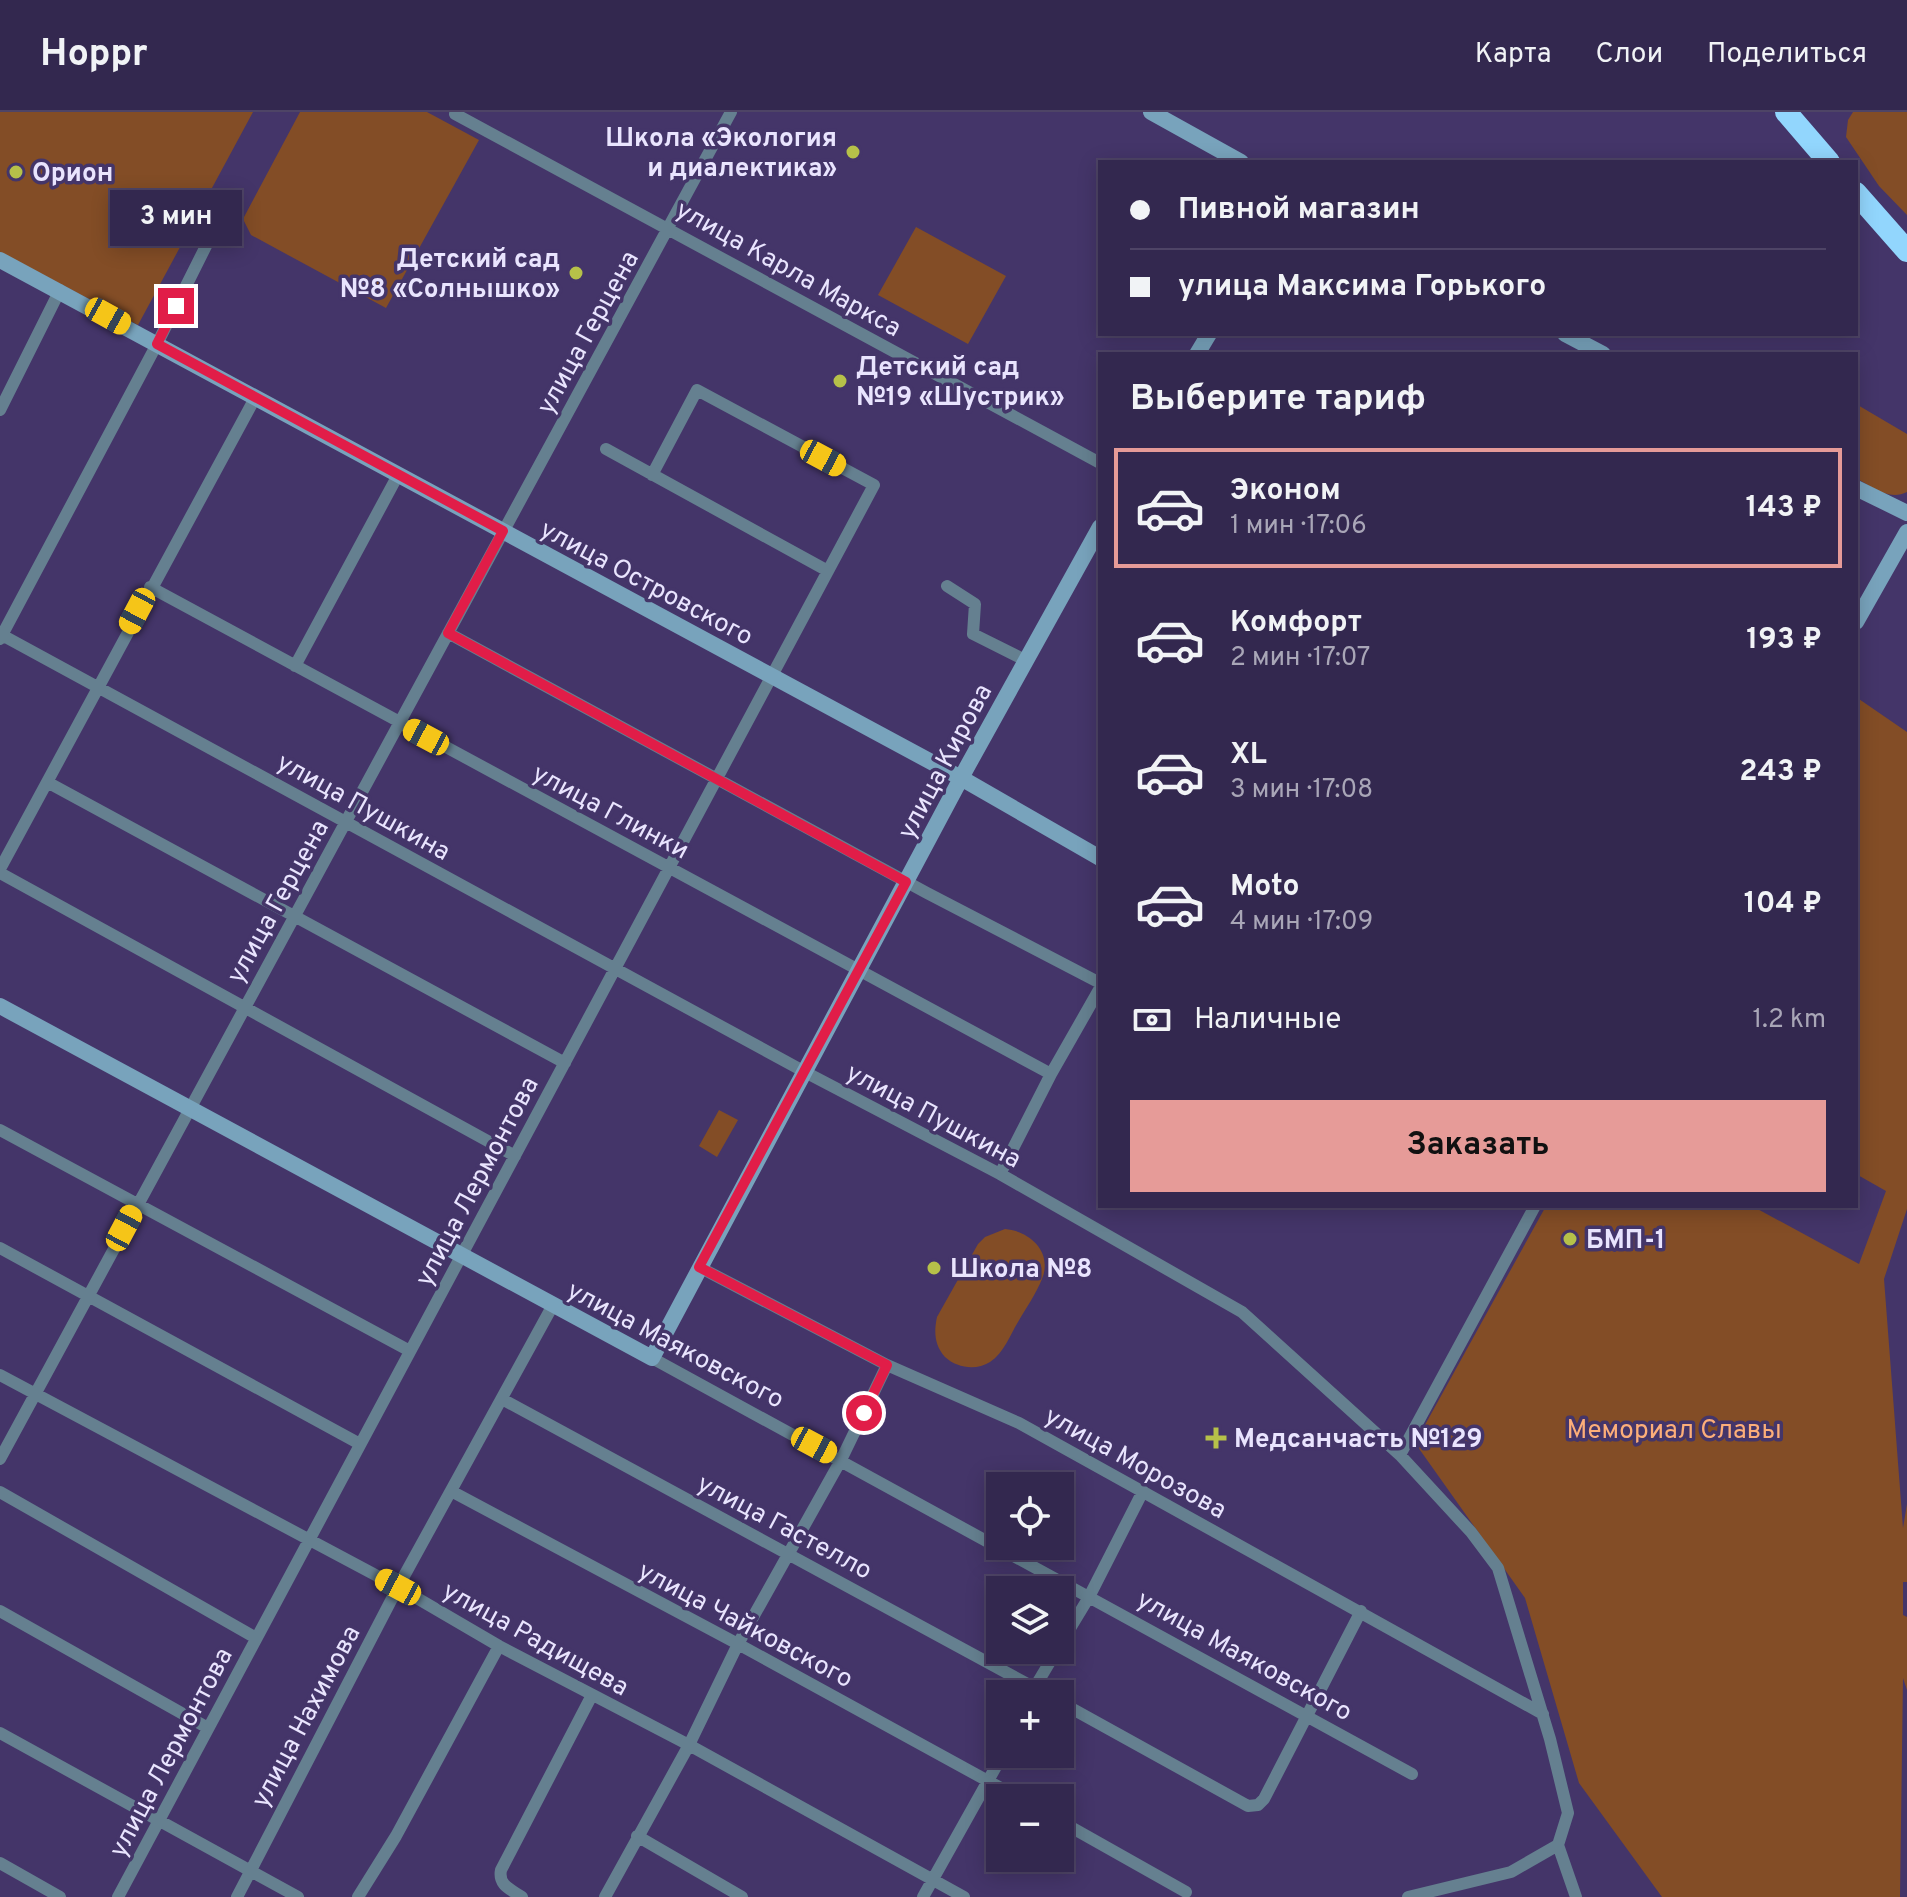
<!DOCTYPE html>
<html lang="ru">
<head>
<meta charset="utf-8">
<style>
  body { margin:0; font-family:Overpass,sans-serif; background:#3b3056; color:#f1f3f6; height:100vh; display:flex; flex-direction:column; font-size:30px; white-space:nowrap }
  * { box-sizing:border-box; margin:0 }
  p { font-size:26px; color:#a9a6b7 }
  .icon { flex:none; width:44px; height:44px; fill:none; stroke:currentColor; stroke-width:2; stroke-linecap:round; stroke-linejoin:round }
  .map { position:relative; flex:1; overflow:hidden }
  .panel { position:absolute; left:1098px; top:240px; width:760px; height:856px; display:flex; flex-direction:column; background:#33284f; border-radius:0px; box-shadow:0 4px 20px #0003,0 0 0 2px #4e4466 }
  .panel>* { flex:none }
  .top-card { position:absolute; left:1098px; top:48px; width:760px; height:176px; border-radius:0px; box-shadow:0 4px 20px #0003,0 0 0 2px #4e4466; display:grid; align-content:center; height:176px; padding:0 32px; background:#33284f }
  .buttons { position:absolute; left:986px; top:1360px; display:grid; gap:16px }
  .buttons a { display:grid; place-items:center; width:88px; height:88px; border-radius:0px; background:#33284f; box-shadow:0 4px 20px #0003,0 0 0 2px #4e4466; font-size:40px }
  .end { position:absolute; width:36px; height:36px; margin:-18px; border:10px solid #e11d48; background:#fff; box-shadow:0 0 0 4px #fff }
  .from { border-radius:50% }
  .bubble { position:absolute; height:56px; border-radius:0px; background:#33284f; box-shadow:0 4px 20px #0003,0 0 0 2px #4e4466; font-size:26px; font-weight:700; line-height:56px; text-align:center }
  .car { position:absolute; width:24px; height:48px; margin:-24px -12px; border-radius:10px; box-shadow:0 0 6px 2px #0007; background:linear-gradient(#f5c518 24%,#345 0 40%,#f5c518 0 76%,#345 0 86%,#f5c518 0) }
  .top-card b { display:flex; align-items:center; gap:28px; height:76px; font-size:30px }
  .top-card b+b { border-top:2px solid #4e4466 }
  .top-card i { width:20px; height:20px; background:#f1f3f6 }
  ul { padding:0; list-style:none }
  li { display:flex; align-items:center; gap:24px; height:120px; margin:0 16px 12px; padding:0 16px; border:4px solid transparent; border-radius:0px }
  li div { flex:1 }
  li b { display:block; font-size:30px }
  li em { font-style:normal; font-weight:700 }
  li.selected { border-color:#e69b98 }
  li>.icon { width:72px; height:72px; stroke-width:1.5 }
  h2 { padding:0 32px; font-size:36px; line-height:96px }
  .pay { display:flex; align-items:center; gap:20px; height:88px; padding:0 32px; font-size:30px }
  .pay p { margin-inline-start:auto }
  .cta { display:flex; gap:16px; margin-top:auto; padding:16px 32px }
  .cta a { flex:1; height:92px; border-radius:0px; background:#e69b98; color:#111; font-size:32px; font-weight:700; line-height:92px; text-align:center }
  header { display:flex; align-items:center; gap:48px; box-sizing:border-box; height:112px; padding:0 40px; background:#33284f; border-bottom:2px solid #4e4466 }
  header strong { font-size:38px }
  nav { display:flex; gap:44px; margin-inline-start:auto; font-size:28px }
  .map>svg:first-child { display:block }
  .green { fill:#834d26 }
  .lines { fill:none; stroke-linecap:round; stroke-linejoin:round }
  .street { stroke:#658090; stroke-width:12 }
  .secondary { stroke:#78a3bc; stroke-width:16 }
  .highway { stroke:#92d6fd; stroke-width:22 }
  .route { stroke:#e11d48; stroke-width:10 }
  .poi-dot { fill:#b6c149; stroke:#443569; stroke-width:3 }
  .labels { text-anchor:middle; stroke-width:7; stroke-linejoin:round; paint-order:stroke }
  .poi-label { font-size:26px; font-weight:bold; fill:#e9e4fe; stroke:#443569; text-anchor:start }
  .street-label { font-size:26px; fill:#e9e4fe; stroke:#443569 }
  .park-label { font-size:26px; fill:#fcae79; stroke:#443569 }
</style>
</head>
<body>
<header>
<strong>Hoppr</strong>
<nav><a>Карта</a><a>Слои</a><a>Поделиться</a></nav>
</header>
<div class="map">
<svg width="1907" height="1785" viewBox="0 0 1907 1785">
  <rect width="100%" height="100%" fill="#443569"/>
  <path class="green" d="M 0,0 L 253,0 L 138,213 L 0,140 Z
    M 300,0 L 427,0 L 479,28 L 386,196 L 251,123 L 243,107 Z
    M 1853,0 L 1907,0 L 1907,103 L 1879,74 L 1846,25 L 1848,8 Z
    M 916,115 L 1006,164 L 968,232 L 878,183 Z
    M 1856,292 L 1907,322 L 1907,380 C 1889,389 1872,375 1856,366 Z
    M 1856,585 L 1907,620 L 1907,1097 L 1884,1167 L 1903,1416 L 1907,1392 L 1907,1470 L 1903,1470 L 1903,1503 L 1907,1505 L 1907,1578 L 1903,1566 L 1900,1785 L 1662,1785 L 1579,1671 L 1525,1486 L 1415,1331 L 1546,1094 L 1752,1094 L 1859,1152 L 1886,1079 L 1856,1062 Z
    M 719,998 L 738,1008 L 717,1045 L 699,1034 Z
    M 1005,1117 C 1030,1119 1053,1140 1042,1167 C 1036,1182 1026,1196 1018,1210 C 1010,1223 1004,1241 990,1250 C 976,1259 957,1256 945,1245 C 934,1233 934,1219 937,1205 L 978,1132 L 985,1125 Z"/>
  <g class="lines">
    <path class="street" d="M 455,2 L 1100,351
      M 0,298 L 60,178
      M 606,337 L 828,459
      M 947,474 L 975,492 L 973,522 L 1025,548
      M 150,475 L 1051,962
      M 448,521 L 927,781 L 1100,871
      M 0,522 L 805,960 L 1000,1062 L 1242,1200 L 1400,1343 L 1471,1420 L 1498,1456 L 1550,1627 L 1568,1701 L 1558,1733 L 1511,1760 L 1408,1785
      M 0,527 L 157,232 L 225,96
      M 295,554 L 398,363
      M 47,670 L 565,951
      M 0,757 L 255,286
      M 0,761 L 515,1044
      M 0,1018 L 410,1239
      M 1000,1062 L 1051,962 L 1100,876
      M 0,1136 L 360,1332
      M 699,1155 L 887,1253 L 1019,1311 L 1543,1602
      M 652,1246 L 1412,1662
      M 0,1263 L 398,1475 L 499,1534 L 689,1633 L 964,1785
      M 502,1287 L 1046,1582
      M 1400,1343 L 1535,1094
      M 0,1347 L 731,0
      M 451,1379 L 738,1532 L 1019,1686
      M 0,1380 L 256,1526
      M 0,1499 L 208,1616
      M 1060,1533 L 1089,1485 L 1143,1379
      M 1032,1580 L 1057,1538
      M 1060,1590 L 1248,1694 L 1258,1693 L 1264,1687 L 1361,1499
      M 0,1621 L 298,1785
      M 1060,1709 L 1186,1780
      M 637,1724 L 742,1785
      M 1558,1733 L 1576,1785
      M 0,1751 L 60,1785
      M 118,1785 L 874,373 L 697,278 L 652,363
      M 237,1785 L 398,1475 L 553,1193
      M 358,1785 L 396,1724 L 499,1534
      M 522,1785 C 510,1777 498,1773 501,1758 L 592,1583
      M 605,1785 L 689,1633 L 738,1532 L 841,1348 L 887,1253
      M 923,1785 L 1003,1642"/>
    <path class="secondary" d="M 1151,0 L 1241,50
      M 0,148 L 961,666 L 1100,746
      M 1565,222 L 1603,242
      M 1197,242 L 1209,222
      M 1856,376 L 1907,401
      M 1856,510 L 1907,420
      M 0,894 L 652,1246 L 967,655 L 1100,415"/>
    <path class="highway" d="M 1786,0 L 1829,50
      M 1856,81 L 1907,139"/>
  </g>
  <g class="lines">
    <path class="route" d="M 176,194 L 157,232 L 503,419 L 448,521 L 906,770 L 699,1155 L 887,1253 L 864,1301"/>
  </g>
  <g class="poi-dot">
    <circle cx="853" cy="40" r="8"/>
    <circle cx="16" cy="60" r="8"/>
    <circle cx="576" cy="161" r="8"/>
    <circle cx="840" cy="269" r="8"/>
    <circle cx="1570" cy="1127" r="8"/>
    <circle cx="934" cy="1156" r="8"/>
    <path d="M1212 1314h8v8h8v8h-8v8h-8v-8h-8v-8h8z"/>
  </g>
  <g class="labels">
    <g class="poi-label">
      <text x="837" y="34" text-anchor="end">Школа «Экология<tspan x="837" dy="30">и диалектика»</tspan></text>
      <text x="32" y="69">Орион</text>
      <text x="560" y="155" text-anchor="end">Детский сад<tspan x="560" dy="30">№8 «Солнышко»</tspan></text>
      <text x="856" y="263">Детский сад<tspan x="856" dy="30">№19 «Шустрик»</tspan></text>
      <text x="1586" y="1136">БМП-1</text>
      <text x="950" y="1165">Школа №8</text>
      <text x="1234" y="1335">Медсанчасть №129</text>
    </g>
    <g class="street-label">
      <text transform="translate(789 156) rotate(29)" y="9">улица Карла Маркса</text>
      <text transform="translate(587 220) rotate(-61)" y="9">улица Герцена</text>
      <text transform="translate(647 470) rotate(28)" y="9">улица Островского</text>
      <text transform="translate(944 649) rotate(-62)" y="9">улица Кирова</text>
      <text transform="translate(364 694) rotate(29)" y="9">улица Пушкина</text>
      <text transform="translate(611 699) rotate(28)" y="9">улица Глинки</text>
      <text transform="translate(277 789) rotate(-61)" y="9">улица Герцена</text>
      <text transform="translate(934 1003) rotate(28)" y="9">улица Пушкина</text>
      <text transform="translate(476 1069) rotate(-62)" y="9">улица Лермонтова</text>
      <text transform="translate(676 1232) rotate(28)" y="9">улица Маяковского</text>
      <text transform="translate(1136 1350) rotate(29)" y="9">улица Морозова</text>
      <text transform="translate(785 1414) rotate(28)" y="9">улица Гастелло</text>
      <text transform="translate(746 1512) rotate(28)" y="9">улица Чайковского</text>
      <text transform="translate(536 1526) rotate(29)" y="9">улица Радищева</text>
      <text transform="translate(1245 1543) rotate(29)" y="9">улица Маяковского</text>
      <text transform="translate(305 1604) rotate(-62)" y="9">улица Нахимова</text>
      <text transform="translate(170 1640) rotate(-62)" y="9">улица Лермонтова</text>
    </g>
    <g class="park-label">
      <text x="1674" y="1326">Мемориал Славы</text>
    </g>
  </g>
</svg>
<div class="buttons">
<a><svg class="icon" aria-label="locate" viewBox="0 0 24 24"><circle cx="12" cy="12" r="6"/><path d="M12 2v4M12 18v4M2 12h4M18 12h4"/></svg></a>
<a><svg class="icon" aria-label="layers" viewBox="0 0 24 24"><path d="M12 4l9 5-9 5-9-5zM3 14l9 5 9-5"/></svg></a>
<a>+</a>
<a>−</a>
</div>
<i class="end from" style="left:864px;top:1301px"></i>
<i class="end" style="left:176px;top:194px"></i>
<div class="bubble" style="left:110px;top:78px;width:132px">3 мин</div>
<i class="car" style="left:108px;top:204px;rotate:119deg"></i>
<i class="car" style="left:823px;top:346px;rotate:118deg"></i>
<i class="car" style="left:137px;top:499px;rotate:208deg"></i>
<i class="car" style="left:426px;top:625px;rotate:298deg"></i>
<i class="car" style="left:124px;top:1116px;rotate:28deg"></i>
<i class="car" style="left:814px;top:1333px;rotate:118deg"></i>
<i class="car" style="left:398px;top:1475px;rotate:298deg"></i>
<div class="top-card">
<b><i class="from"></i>Пивной магазин</b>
<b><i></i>улица Максима Горького</b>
</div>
<section class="panel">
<h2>Выберите тариф</h2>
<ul>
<li class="selected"><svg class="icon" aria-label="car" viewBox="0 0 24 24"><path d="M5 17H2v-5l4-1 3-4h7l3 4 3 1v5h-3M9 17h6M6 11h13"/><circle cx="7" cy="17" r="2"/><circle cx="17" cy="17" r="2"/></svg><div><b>Эконом</b><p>1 мин · 17:06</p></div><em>143 ₽</em></li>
<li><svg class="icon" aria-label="car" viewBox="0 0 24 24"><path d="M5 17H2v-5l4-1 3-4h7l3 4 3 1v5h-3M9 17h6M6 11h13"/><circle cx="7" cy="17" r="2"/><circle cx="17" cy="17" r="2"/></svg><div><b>Комфорт</b><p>2 мин · 17:07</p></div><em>193 ₽</em></li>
<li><svg class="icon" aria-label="car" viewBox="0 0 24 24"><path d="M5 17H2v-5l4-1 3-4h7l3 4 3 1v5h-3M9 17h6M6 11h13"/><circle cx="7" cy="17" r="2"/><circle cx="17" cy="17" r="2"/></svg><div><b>XL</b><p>3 мин · 17:08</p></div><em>243 ₽</em></li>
<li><svg class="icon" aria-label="car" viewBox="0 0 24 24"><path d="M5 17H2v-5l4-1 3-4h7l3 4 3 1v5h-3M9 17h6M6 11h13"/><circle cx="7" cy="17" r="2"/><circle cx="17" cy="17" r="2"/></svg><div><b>Moto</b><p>4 мин · 17:09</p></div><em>104 ₽</em></li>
</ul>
<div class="pay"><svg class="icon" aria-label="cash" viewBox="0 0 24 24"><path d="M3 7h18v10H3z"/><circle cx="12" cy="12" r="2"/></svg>Наличные<p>1.2 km</p></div>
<div class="cta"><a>Заказать</a></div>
</section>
</div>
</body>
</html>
